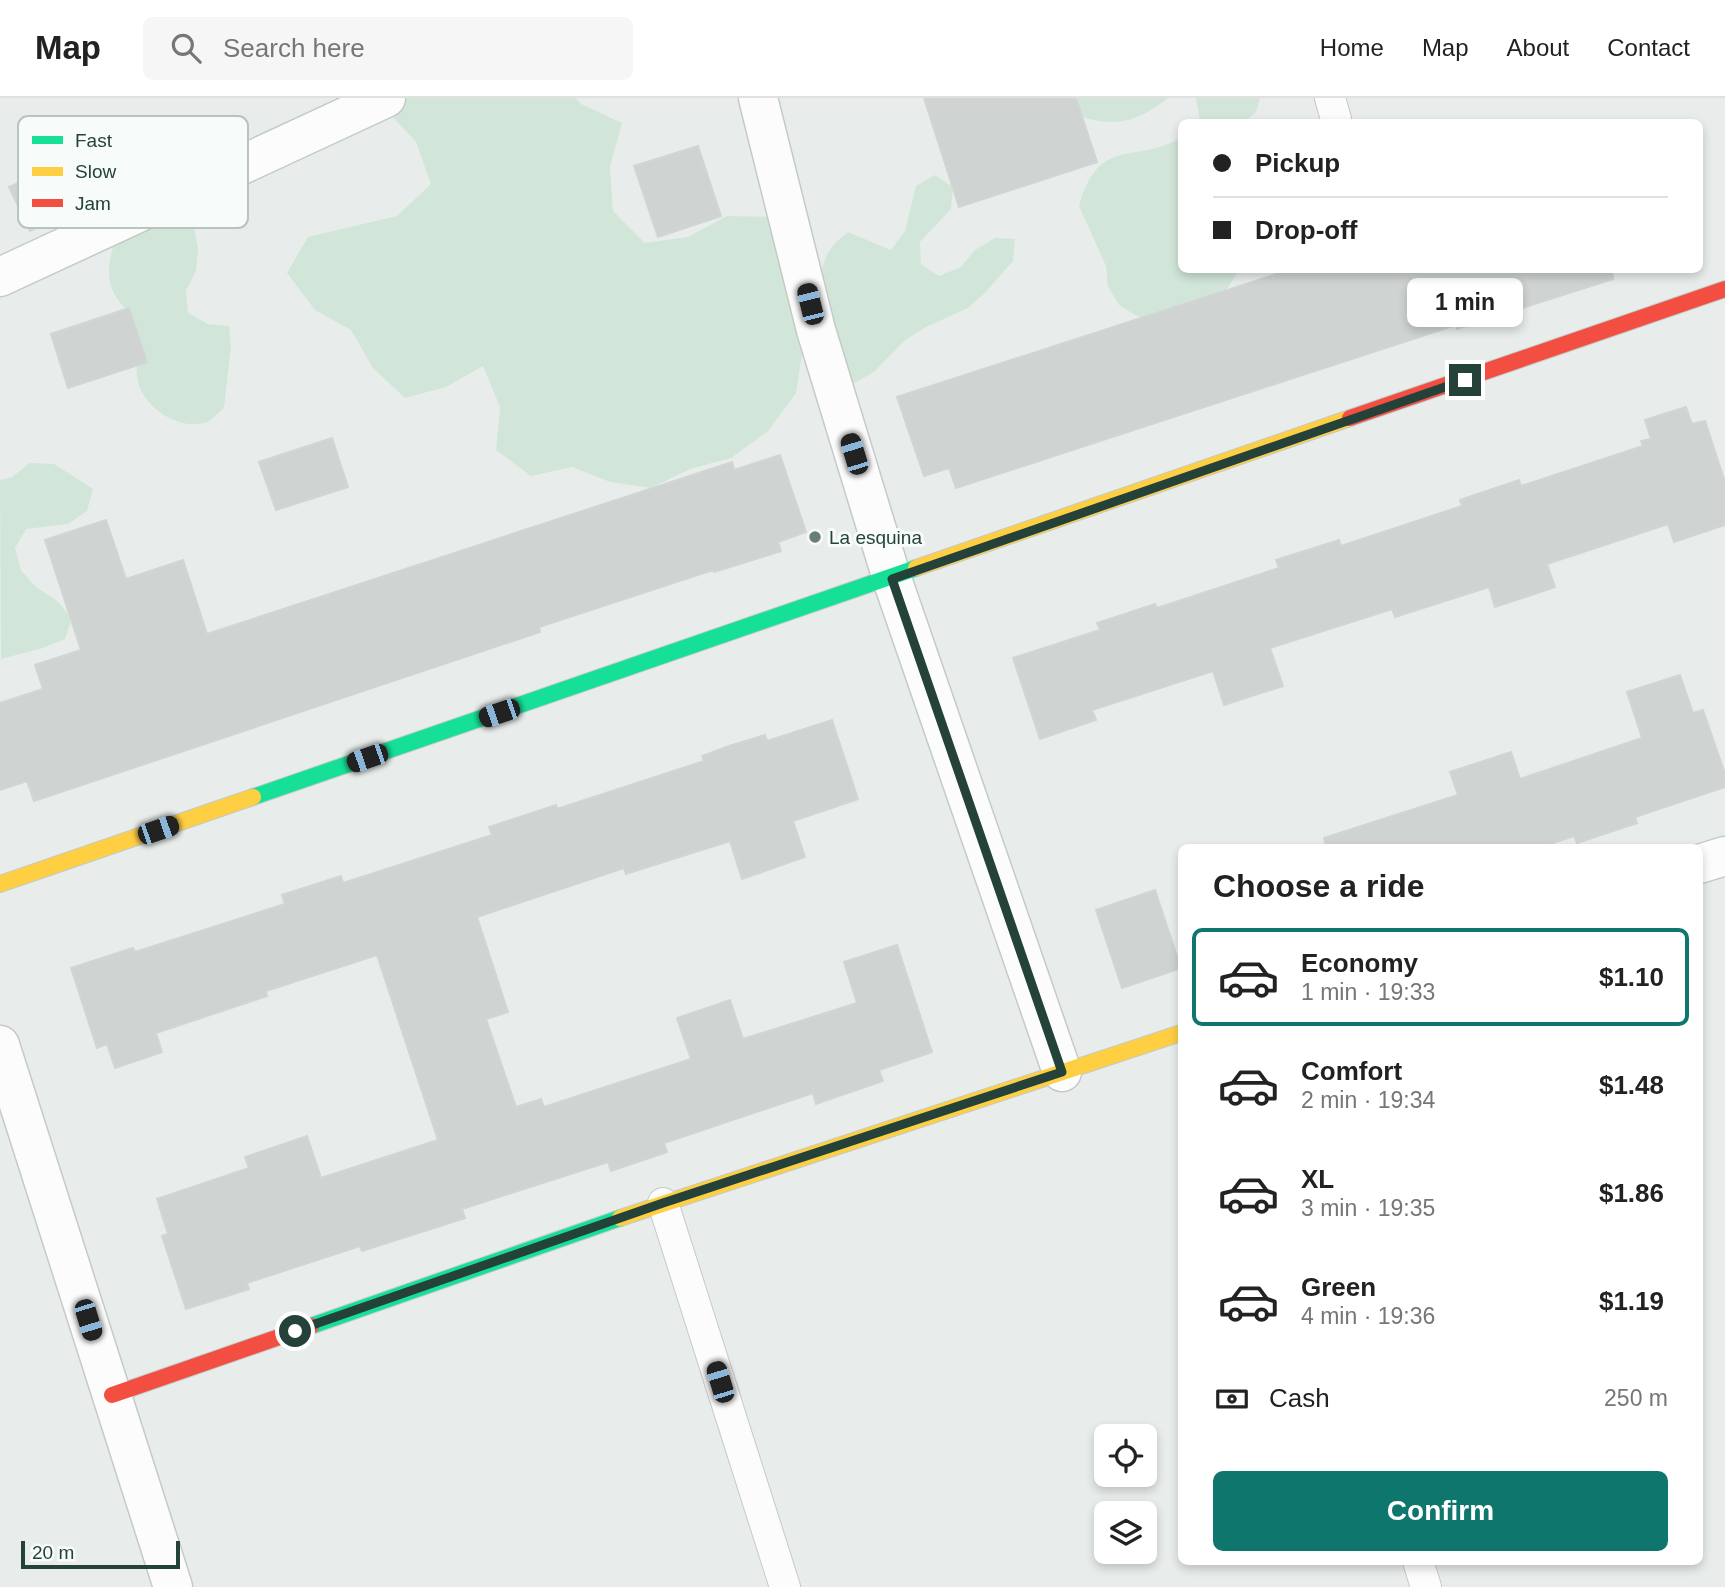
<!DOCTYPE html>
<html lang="en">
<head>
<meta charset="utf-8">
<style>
  body { margin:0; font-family:Helvetica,sans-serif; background:#f6f6f6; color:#222; height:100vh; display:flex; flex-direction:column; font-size:26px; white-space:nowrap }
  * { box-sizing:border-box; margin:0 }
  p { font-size:23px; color:#767676 }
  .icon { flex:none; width:38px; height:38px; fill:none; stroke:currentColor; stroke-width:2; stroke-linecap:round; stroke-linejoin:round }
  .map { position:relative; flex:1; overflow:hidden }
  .side { position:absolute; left:1178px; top:746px; width:525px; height:721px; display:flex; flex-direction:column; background:#fff; border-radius:10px; box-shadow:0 4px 10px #0003 }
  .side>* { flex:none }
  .hud { position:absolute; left:1178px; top:21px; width:525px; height:154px; border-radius:10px; box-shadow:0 4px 10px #0003; display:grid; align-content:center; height:154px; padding:0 35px; background:#fff }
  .controls { position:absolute; left:1094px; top:1326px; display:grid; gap:14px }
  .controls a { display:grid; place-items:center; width:63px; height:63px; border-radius:10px; background:#fff; box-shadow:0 4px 10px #0003; font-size:35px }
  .scale { position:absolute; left:21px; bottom:18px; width:159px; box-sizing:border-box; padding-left:7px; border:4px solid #24423a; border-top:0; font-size:19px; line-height:24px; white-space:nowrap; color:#24423a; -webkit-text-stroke:5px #f7fbf9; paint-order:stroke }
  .end { position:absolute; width:32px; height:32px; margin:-16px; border:9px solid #24423a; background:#fff; box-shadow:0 0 0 4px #fff }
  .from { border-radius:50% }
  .bubble { position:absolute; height:49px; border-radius:10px; background:#fff; box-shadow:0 4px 10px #0003; font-size:23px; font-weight:800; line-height:49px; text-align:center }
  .car { position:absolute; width:21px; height:42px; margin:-21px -10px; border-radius:9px; box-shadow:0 0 5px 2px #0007; background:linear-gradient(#222 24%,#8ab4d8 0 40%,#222 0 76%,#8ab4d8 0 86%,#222 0) }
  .hud b { display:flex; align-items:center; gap:24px; height:66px; font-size:26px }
  .hud b+b { border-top:2px solid #e0e0e0 }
  .hud i { width:18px; height:18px; background:#222 }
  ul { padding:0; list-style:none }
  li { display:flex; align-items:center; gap:21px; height:98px; margin:0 14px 10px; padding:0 21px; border:4px solid transparent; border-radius:10px }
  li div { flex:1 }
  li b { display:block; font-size:26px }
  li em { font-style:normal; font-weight:800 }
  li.selected { border-color:#0f766e }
  li>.icon { width:63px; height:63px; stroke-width:1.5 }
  h2 { padding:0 35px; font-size:32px; line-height:84px }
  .pay { display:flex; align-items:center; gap:18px; height:77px; padding:0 35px; font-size:26px }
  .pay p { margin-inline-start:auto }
  .button { display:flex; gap:14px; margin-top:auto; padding:14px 35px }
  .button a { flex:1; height:80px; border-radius:10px; background:#0f766e; color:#fff; font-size:28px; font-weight:800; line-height:80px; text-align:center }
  header { display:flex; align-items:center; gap:42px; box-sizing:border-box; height:98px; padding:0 35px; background:#fff; border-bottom:2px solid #e0e0e0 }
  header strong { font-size:33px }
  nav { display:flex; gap:38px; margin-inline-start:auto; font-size:24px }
  .search { width:490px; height:63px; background:#f6f6f6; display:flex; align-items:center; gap:18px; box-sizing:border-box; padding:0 24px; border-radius:10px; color:#767676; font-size:26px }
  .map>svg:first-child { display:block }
  .green { fill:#d1e6d8 }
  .building { fill:#cfd4d2; stroke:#d1d6d4; stroke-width:2 }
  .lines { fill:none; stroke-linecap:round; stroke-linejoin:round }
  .lane-casing { stroke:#c5cac8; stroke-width:32 }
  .street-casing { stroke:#c5cac8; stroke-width:41 }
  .fast-casing { stroke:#c3cbc8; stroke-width:18 }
  .slow-casing { stroke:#c3cbc8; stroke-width:18 }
  .jam-casing { stroke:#c3cbc8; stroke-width:18 }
  .lane { stroke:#fcfcfc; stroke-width:30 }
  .street { stroke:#fcfcfc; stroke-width:38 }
  .fast { stroke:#16e098; stroke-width:16 }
  .slow { stroke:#ffcf43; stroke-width:16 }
  .jam { stroke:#f24e42; stroke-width:16 }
  .route { stroke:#24423a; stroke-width:9 }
  .poi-dot { fill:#697e78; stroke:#f7fbf9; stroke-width:2.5 }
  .labels { text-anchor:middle; stroke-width:6; stroke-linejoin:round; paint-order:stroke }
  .poi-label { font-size:19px; fill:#24423a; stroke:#f7fbf9; text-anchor:start }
  .key { fill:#f7fbf9; stroke:#b8c4c0; stroke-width:2 }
  .key-label { font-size:19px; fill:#24423a }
</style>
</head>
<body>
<header>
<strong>Map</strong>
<div class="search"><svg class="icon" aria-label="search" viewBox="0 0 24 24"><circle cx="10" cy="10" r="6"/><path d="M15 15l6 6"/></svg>Search here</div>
<nav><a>Home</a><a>Map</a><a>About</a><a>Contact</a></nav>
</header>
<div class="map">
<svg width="1725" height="1489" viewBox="0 0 1725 1489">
  <rect width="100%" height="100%" fill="#e8edeb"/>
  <path class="green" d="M 369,0 L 576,0 L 581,6 L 622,25 L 610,68 L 613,113 L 645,145 L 688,139 L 727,118 L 772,119 L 803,250 L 796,295 L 768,333 L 731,360 L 690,371 L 651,390 L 610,384 L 572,369 L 531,378 L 496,352 L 500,309 L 483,268 L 446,289 L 405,300 L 373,270 L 351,232 L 315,212 L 287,175 L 308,139 L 397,118 L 431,86 L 416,44 L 386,12 Z
    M 1078,0 L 1168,0 C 1136,25 1114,30 1076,17 Z
    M 1196,0 L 1260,0 L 1256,14 L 1244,24 L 1200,24 Z
    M 1181,40 L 1181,172 L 1239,172 L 1221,200 L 1160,223 L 1139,219 L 1120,208 L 1108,189 L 1106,168 L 1079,108 C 1100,37 1131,67 1181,40 Z
    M 935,77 L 953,89 L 951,111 L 920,144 L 921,166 L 939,178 L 961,169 L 975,152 L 995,140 L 1015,141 L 1013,163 L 984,196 L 968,210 L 924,230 L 904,243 L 874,274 L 854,285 L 835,276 C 828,241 808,180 832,149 C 836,143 843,139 848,134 L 891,152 L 905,133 L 916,88 Z
    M 173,118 L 194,128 L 198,151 L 196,173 L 186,193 L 188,215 L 208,226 L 229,228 L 231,249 L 224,310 C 219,314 213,321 207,324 C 181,334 144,310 138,284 C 134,265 139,245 134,225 C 132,215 124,211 119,203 C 104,183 108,163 116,141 Z
    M 30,365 L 54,366 L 93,391 L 87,413 L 68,426 L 26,431 L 15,450 L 21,472 L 36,489 L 56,502 L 72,520 L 65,541 L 43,550 L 1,561 L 0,382 L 12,379 Z"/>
  <path class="building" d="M 924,0 L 1076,0 L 1097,64 L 959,109 Z
    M 73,46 L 99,101 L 30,133 L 9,89 L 30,80 L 24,69 Z
    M 698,48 L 721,118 L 658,139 L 634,68 Z
    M 1289,172 L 1612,172 L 1613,181 L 1457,231 L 1456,227 L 956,390 L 949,370 L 924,378 L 897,299 Z
    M 129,210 L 147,264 L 68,290 L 51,236 Z
    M 1686,309 L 1692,326 L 1705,323 L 1725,384 L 1725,427 L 1674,444 L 1668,426 L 1547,466 L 1555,489 L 1495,509 L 1489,489 L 1395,519 L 1392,511 L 1270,550 L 1283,588 L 1224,607 L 1213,573 L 1092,612 L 1096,622 L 1040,641 L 1013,560 L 1100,532 L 1097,525 L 1155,506 L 1157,510 L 1279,470 L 1276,462 L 1339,442 L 1341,448 L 1462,408 L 1460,402 L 1519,382 L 1521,388 L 1643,348 L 1641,343 L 1651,341 L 1645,322 Z
    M 332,340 L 348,389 L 276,412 L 259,364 Z
    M 780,357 L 806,434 L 778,444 L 781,453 L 714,474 L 713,472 L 539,529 L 540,534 L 34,703 L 27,683 L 0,692 L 0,605 L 43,591 L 35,567 L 81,552 L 45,442 L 106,422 L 126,481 L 183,462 L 207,536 L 732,364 L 734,372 Z
    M 1680,577 L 1693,615 L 1703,612 L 1725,676 L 1725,689 L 1635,719 L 1637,725 L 1577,745 L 1574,738 L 1541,749 L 1326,749 L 1324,740 L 1458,697 L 1450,674 L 1511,654 L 1520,681 L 1642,640 L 1627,594 Z
    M 832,622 L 858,701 L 793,723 L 805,759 L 742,781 L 730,743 L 626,776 L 624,770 L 477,819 L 508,914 L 486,921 L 516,1009 L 541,1001 L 544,1009 L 691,961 L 677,920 L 730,902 L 743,941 L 857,905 L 844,864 L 897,847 L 932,954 L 879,972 L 883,983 L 816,1006 L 813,995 L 664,1045 L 667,1054 L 611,1073 L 608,1064 L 462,1111 L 465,1120 L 362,1153 L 360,1148 L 247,1185 L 249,1191 L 186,1211 L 162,1138 L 168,1136 L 157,1101 L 249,1070 L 245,1059 L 307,1038 L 321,1080 L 438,1042 L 377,857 L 266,893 L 267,898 L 156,935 L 162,954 L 115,970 L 107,946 L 97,950 L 71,870 L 133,850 L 135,854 L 285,806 L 282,797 L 341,778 L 343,785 L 492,737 L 489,729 L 556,707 L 557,711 L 704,663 L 702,658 L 729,648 L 765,637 L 767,643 Z
    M 1155,792 L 1181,870 L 1122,890 L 1096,812 Z"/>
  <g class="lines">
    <g class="lane-casing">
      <path id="lane" d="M 1330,0 L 1336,21
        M 663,1105 L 785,1489
        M 1418,1463 L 1426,1489"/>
    </g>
    <g class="street-casing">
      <path id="street" d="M 758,0 L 816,232 L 892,481 L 1062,974
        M 0,179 L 386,0
        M 1699,766 L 1725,758
        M 0,947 L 173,1489"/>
    </g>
    <g class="fast-casing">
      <path id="fast" d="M 253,699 L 916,470
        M 311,1228 L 620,1120"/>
    </g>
    <g class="slow-casing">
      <path id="slow" d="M 916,470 L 1350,320
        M 0,786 L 253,699
        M 620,1120 L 1181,935"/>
    </g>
    <g class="jam-casing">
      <path id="jam" d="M 1350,320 L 1725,191
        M 112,1297 L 311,1228"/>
    </g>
    <use href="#lane" class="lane"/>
    <use href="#street" class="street"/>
    <use href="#fast" class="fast"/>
    <use href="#slow" class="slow"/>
    <use href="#jam" class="jam"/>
  </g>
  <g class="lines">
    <path class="route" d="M 295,1233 L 663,1105 L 1062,974 L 892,481 L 1465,282"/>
  </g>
  <circle class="poi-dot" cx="815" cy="439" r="7"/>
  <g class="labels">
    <g class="poi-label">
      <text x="829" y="446">La esquina</text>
    </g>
  </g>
  <rect x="18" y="18" width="230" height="112" rx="10" class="key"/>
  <rect x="32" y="38" width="31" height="8" fill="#16e098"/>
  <rect x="32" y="69" width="31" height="9" fill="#ffcf43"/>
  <rect x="32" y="101" width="31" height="8" fill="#f24e42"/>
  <g class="key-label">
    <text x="75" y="49">Fast</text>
    <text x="75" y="80">Slow</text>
    <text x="75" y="112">Jam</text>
  </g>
</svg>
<div class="controls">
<a><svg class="icon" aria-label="locate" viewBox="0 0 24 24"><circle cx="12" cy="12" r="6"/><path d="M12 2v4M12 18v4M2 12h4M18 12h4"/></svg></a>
<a><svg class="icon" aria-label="layers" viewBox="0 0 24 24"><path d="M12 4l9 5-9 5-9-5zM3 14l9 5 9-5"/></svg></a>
</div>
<div class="scale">20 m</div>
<i class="end from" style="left:295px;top:1233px"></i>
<i class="end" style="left:1465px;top:282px"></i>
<div class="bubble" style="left:1407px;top:180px;width:116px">1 min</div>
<i class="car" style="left:810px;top:206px;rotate:346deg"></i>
<i class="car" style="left:854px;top:356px;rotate:343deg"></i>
<i class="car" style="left:499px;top:615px;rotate:251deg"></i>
<i class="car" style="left:367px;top:660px;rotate:251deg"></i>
<i class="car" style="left:158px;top:732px;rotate:71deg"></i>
<i class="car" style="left:88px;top:1222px;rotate:163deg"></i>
<i class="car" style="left:720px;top:1284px;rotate:343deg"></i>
<div class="hud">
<b><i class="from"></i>Pickup</b>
<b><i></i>Drop-off</b>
</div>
<section class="side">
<h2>Choose a ride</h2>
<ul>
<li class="selected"><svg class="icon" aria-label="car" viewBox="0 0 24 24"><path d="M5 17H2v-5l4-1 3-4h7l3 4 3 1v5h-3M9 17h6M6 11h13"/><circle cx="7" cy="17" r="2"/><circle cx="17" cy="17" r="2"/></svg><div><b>Economy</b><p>1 min · 19:33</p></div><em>$1.10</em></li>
<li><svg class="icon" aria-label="car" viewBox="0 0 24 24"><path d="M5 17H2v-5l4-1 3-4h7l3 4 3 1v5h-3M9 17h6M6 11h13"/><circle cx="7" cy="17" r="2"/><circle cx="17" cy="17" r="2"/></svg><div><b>Comfort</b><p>2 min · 19:34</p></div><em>$1.48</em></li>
<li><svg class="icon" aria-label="car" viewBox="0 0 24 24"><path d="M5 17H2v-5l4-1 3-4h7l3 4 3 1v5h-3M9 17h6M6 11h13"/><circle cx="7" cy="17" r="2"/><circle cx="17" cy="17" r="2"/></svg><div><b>XL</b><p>3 min · 19:35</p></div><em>$1.86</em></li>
<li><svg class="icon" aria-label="car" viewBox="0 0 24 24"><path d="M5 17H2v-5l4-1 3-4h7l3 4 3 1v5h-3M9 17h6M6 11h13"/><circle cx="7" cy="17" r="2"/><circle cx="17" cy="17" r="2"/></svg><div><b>Green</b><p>4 min · 19:36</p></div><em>$1.19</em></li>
</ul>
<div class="pay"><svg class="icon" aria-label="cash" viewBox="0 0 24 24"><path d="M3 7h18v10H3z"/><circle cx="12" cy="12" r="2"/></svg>Cash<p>250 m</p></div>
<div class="button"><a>Confirm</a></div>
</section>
</div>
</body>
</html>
